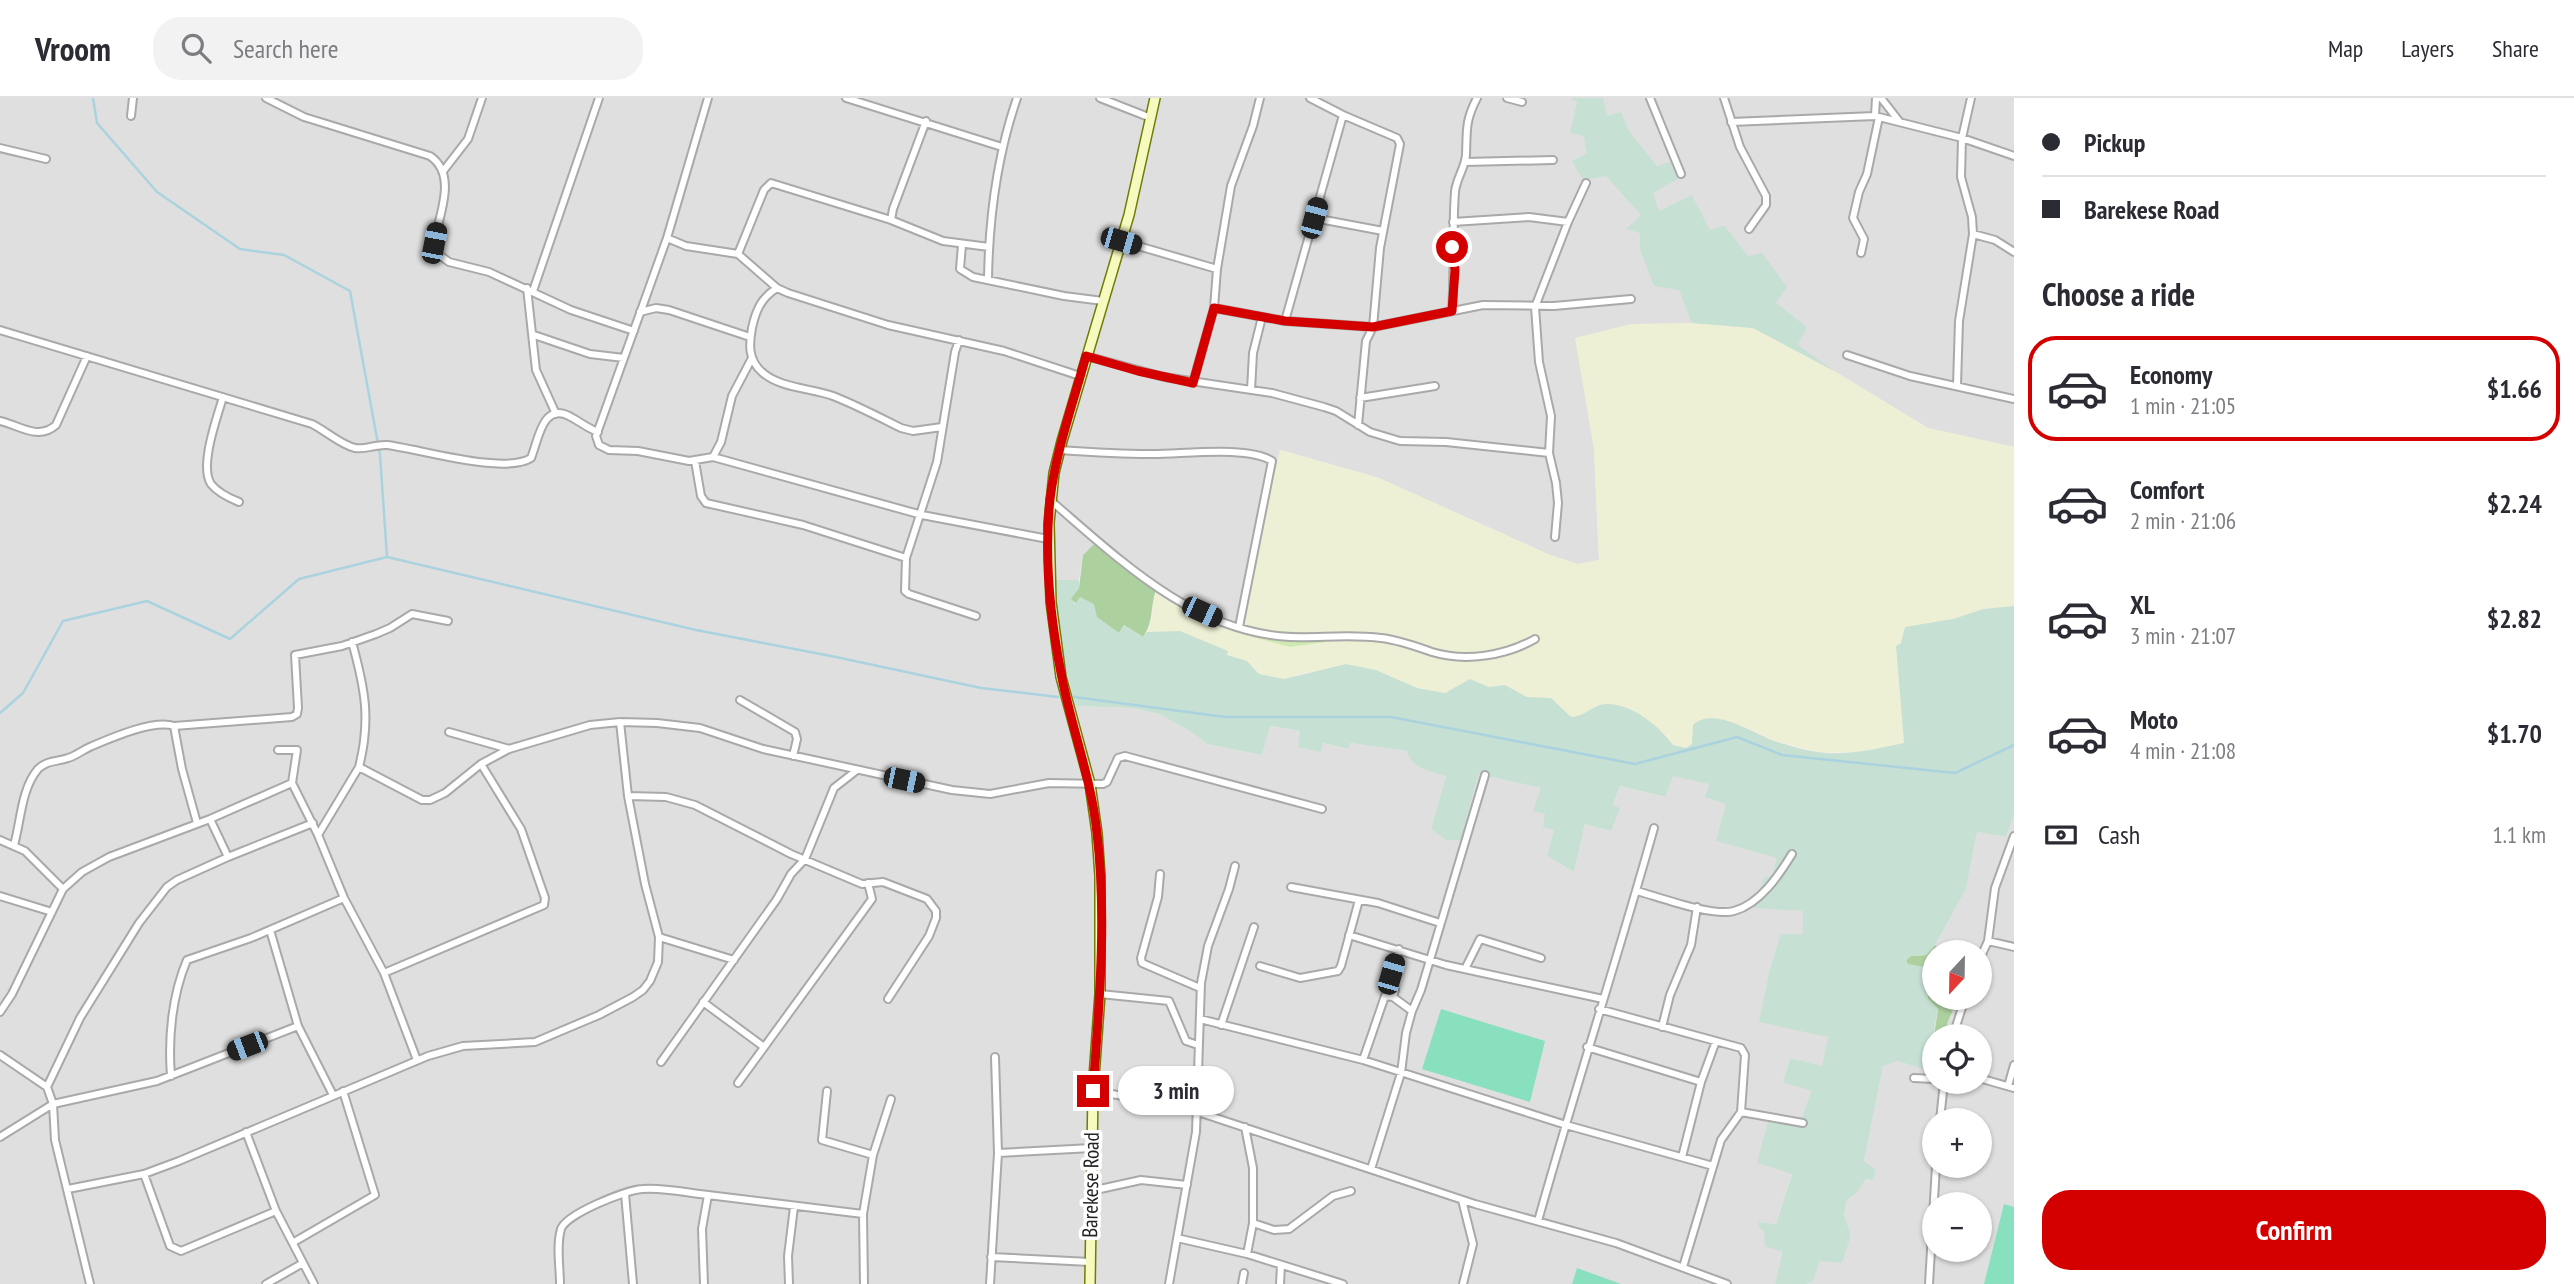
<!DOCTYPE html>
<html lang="en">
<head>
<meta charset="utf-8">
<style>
  body { margin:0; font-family:"PT Sans Narrow",sans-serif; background:#f2f2f3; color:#2b2b33; height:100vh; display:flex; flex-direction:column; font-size:26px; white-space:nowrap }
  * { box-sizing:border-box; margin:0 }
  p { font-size:23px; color:#7c7c81 }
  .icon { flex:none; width:38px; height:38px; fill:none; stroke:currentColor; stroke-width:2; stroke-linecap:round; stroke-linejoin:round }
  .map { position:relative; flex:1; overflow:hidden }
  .panel { display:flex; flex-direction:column; background:#fff; width:560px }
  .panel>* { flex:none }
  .banner { display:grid; align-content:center; height:154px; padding:0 28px; background:#fff }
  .needle { width:46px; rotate:202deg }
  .buttons { position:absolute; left:1922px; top:842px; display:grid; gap:14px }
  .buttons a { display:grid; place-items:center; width:70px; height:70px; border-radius:50%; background:#fff; box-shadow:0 2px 5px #0004; font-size:35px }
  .end { position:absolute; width:32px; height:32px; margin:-16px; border:9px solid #d40000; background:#fff; box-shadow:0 0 0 4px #fff }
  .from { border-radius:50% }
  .bubble { position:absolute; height:49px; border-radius:24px; background:#fff; box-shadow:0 2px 5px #0004; font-size:23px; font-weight:800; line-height:49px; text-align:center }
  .car { position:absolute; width:21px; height:42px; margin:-21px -10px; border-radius:9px; box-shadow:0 0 5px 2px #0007; background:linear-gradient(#222 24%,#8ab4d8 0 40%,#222 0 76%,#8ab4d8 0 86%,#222 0) }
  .banner b { display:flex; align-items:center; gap:24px; height:66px; font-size:26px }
  .banner b+b { border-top:2px solid #e1e1e2 }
  .banner i { width:18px; height:18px; background:#2b2b33 }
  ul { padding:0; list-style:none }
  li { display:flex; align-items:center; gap:21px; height:105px; margin:0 14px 10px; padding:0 14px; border:4px solid transparent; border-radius:28px }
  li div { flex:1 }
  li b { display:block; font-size:26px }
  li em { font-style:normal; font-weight:800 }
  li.on { border-color:#d40000 }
  li>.icon { width:63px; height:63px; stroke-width:1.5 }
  h2 { padding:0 28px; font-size:32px; line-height:84px }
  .pay { display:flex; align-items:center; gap:18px; height:77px; padding:0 28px; font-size:26px }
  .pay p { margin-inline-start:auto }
  .cta { display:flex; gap:14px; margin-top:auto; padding:14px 28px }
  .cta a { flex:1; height:80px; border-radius:28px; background:#d40000; color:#fff; font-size:28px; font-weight:800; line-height:80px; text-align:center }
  header { display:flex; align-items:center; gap:42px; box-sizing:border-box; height:98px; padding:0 35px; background:#fff; border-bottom:2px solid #e1e1e2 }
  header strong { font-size:33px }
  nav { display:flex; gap:38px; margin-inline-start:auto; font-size:24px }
  .search { width:490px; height:63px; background:#f2f2f3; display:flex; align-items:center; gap:18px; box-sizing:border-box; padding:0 24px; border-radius:28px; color:#7c7c81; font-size:26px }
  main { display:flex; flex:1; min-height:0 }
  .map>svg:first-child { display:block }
  .residential { fill:#e0dfdf; fill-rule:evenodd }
  .farmland { fill:#eef0d5 }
  .grass { fill:#cdebb0 }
  .forest { fill:#add19e }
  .wetland { fill:#c6e0d4 }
  .pitch { fill:#88e0be }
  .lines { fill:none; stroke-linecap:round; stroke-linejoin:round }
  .stream { stroke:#aad3df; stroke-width:2.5 }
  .street-casing { stroke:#a9a9a9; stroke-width:10 }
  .secondary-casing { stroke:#707d05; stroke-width:12 }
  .street { stroke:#fff; stroke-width:6 }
  .secondary { stroke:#f7fabf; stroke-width:9 }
  .route { stroke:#d40000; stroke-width:9 }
  .labels { text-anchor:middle; stroke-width:7; stroke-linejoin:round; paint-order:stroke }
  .street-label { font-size:21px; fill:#222; stroke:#fff }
</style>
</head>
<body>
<header>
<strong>Vroom</strong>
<div class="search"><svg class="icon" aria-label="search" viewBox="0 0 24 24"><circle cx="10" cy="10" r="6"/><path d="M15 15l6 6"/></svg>Search here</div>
<nav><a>Map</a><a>Layers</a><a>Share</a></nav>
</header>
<main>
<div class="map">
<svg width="2014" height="1186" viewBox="0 0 2014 1186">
  <rect width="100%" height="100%" fill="#f2efe9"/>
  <path class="residential" d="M 0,0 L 2014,0 L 2014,349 L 1928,330 L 1834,273 L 1594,351 L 1599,462 L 1578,466 L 1550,457 L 1379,380 L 1281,352 L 1268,401 L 1243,532 L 1163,497 L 1128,472 L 1096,444 L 1083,457 L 1079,482 L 1057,482 L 1076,608 L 1133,610 L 1159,616 L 1190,633 L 1207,646 L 1262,657 L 1269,628 L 1300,633 L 1321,653 L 1322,645 L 1347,651 L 1350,645 L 1407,653 L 1421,670 L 1446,678 L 1431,731 L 1461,742 L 1477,676 L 1541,690 L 1545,716 L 1554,732 L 1547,758 L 1574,774 L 1585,726 L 1611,733 L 1619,710 L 1613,708 L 1620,688 L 1664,699 L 1673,677 L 1710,686 L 1778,760 L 1772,778 L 1803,813 L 1804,836 L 1828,938 L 1822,969 L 1790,960 L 1783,983 L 1811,993 L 1799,1028 L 1758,1065 L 1792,1075 L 1776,1126 L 1759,1124 L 1782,1153 L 1775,1186 L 0,1186 Z
    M 2014,716 L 2014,1186 L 1807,1186 L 1813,1183 L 1820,1162 L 1851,1137 L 1844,1116 L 1847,1102 L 1857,1095 L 1866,1081 L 1873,1082 L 1864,1063 L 1883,967 L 1897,963 L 1934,974 L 1934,984 L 1979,984 L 1979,938 L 1945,938 L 1947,926 L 1958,900 L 1979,900 L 1979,854 L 1947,854 L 1935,847 L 1966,791 L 1977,734 L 2006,739 ZM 1934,1022 L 1979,1022 L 1979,1068 L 1934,1068 ZM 1934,1106 L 1979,1106 L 1979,1152 L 1934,1152 Z"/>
  <path class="farmland" d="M 1692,225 L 1753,230 L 1834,273 L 1928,330 L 2014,349 L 2014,508 L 1983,511 L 1953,521 L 1896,548 L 1904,645 L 1859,654 L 1818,654 L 1773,642 L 1739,626 L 1694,634 L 1692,646 L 1687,650 L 1673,647 L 1663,634 L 1629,610 L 1607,606 L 1593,610 L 1582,619 L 1571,619 L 1551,600 L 1527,599 L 1505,587 L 1489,589 L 1470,581 L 1445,595 L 1417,590 L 1376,572 L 1306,574 L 1284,581 L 1259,576 L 1247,563 L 1227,557 L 1228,554 L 1180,533 L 1147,534 L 1153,514 L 1152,503 L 1156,492 L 1235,530 L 1234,534 L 1290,549 L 1327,535 L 1272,533 L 1244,527 L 1268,401 L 1280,352 L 1379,380 L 1550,457 L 1578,466 L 1599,462 L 1594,351 L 1575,240 L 1631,226 Z"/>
  <path class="grass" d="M 1244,527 L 1272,533 L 1327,535 L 1326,544 L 1290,549 L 1234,534 L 1235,530 L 1243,532 Z"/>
  <path class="forest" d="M 1096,444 L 1128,472 L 1156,492 C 1150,508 1154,524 1143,539 L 1124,527 L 1119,535 L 1070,501 L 1079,490 L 1083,457 Z
    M 1935,847 L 1947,854 L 1934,854 L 1934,900 L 1958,900 L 1947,926 L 1945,938 L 1934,938 L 1938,911 L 1928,901 L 1928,879 L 1907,866 L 1906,862 L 1911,858 L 1926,857 Z"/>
  <path class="wetland" d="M 1570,0 L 1603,0 L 1607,18 L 1621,14 L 1629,33 L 1657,68 L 1670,64 L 1678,81 L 1653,95 L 1659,113 L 1692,97 L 1710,132 L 1724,127 L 1748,158 L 1762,155 L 1787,189 L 1776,205 L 1807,229 L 1798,247 L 1834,273 L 1753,230 L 1692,225 L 1679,192 L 1654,188 L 1640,151 L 1640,135 L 1626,131 L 1641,117 L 1606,78 L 1583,82 L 1572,63 L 1587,55 L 1584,38 L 1570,35 L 1577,4 Z
    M 1056,482 L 1079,482 L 1079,490 L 1071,501 L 1075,506 L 1080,499 L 1094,506 L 1097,519 L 1119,535 L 1124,527 L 1143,539 L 1147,534 L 1180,533 L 1228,553 L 1227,557 L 1247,563 L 1259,576 L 1284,581 L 1346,566 L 1376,572 L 1417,590 L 1445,595 L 1470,581 L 1489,589 L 1505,587 L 1527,599 L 1551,600 L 1571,619 C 1587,618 1593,606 1607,606 C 1633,606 1659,628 1673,647 L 1686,650 L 1692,646 L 1693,627 C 1714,608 1752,635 1774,643 C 1788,647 1803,652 1817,654 C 1846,658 1876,651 1904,645 L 1896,548 L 1901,545 L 1905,529 L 1953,521 L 1983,511 L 2014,508 L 2014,716 L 2006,739 L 1977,734 L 1966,791 L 1935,847 L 1926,857 L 1911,858 L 1906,862 L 1908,866 L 1925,869 L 1928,879 L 1928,901 L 1938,911 L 1927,972 L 1897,963 L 1883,968 L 1864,1063 L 1876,1072 L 1873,1082 L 1866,1081 L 1857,1095 L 1847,1102 L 1844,1116 L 1851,1137 L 1842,1165 L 1820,1163 L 1813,1183 L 1807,1186 L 1775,1186 L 1782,1154 L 1765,1148 L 1764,1133 L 1758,1129 L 1759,1124 L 1776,1126 L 1792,1076 L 1757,1065 L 1768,1024 L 1799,1028 L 1811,993 L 1783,984 L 1790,960 L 1822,968 L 1828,939 L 1759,924 L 1770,871 L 1781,836 L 1803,836 L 1803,813 L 1754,810 L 1764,779 L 1772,778 L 1777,760 L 1716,743 L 1726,706 L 1705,699 L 1709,686 L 1673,678 L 1665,699 L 1620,688 L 1613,707 L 1620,710 L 1611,733 L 1585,726 L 1574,774 L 1547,758 L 1554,732 L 1543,729 L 1545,716 L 1533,713 L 1541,690 L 1478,676 L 1461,742 L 1446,742 L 1431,731 L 1446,678 C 1430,673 1412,671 1407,653 L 1350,645 L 1348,651 L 1323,645 L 1321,654 L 1298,649 L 1300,633 L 1270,628 L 1262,657 L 1207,646 L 1190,633 L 1159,616 L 1133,610 L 1076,608 C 1064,566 1057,526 1056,482 Z"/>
  <path class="pitch" d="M 1441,911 L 1545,943 L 1530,1004 L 1422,971 Z
    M 2004,1106 L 2014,1109 L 2014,1186 L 1984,1186 Z
    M 1577,1170 L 1621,1186 L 1572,1186 Z"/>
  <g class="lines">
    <path class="stream" d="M 93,0 L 97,25 L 157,94 L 240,151 L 284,157 L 350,193 L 380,357 L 387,459
      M 1074,599 L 1225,619 L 1391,619 L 1635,666 L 1737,639 L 1782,657 L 1955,675 L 2014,647
      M 0,615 L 23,595 L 63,523 L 147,503 L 230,541 L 299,481 L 387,459 L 696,532 L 836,559 L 981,590 L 1058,599"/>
    <g class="street-casing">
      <path id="street" d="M 266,0 L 304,19 L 430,58 C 458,77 439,117 434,144 L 434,153 L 449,164 L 489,174 L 571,212 L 634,233
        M 708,0 L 667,140 L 596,338 L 599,347 L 609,352 L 638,353 L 689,363 L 713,359 L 922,417 L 1048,441
        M 846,0 L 1002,49
        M 1100,0 L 1151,20
        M 1310,0 L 1343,17 L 1397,40 L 1400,46 L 1380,150 L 1373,229 L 1366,243 L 1358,327
        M 1507,0 L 1522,4
        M 1650,0 L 1681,76
        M 1724,0 L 1740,49 L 1766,98 L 1766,107 L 1749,131
        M 1881,0 L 1899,23
        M 131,18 L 133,0
        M 1875,18 L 1876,0
        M 926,23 L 893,111 L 891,122 L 943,143 L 989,149
        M 1731,24 L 1875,18 L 1962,40 L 2014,58
        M 0,50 L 46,61
        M 1465,64 L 1553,62
        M 444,72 L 468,41 L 482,0
        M 1314,120 L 1383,133
        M 1453,124 L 1529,119 L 1568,124
        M 1973,136 L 1995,142 L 2014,154
        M 667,140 L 686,148 L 738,156 L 777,190 L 788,195 L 888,227 L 1004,253 L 1080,278
        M 1121,143 L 1217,171 L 1214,210 L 1285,223 L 1373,229 L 1483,207 L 1554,208 L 1631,201
        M 962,147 L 960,171 L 973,179 L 1064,198 L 1103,203
        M 1861,155 L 1864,141 L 1853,120 L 1859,94 L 1867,76 L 1879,19
        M 738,156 L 764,92 L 771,85 L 891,122
        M 1217,171 L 1231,88 L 1253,28 L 1260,0
        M 988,181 C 989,119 997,58 1017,0
        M 527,190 L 536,272 L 556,316
        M 777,190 C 761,200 756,212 752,230 C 749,246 748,262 762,274 C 779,290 811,290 833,298 C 856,307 879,319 901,330 L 913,333 L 942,329
        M 533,193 L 599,0
        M 1452,213 C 1455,172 1452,134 1455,94 C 1456,81 1465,70 1466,57 C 1467,32 1465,23 1477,0
        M 640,214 L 656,210 L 669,212 L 750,239
        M 1285,223 L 1343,17
        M 0,232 L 312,326 C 326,333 341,347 355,350 C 365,352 376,346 387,347 C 420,351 504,377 531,360 C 538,344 542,304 569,318 C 579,323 587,330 598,334
        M 534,237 L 590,256 L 624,260
        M 959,242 L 955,254 L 937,364 L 906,460 L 905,493 L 909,496 L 976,518
        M 1847,257 L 1910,278 L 2014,301
        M 1086,258 L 1164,279 L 1272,295 L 1324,309 L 1336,313 L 1370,334 L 1400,343 L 1446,344 L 1549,355
        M 1193,285 L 1214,210
        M 1957,287 L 1959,223 L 1973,136 L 1972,119 L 1961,79 L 1962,40 L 1971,0
        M 1251,292 L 1253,255 L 1262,219
        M 223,299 C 217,320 199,368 211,386 C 218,395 229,400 239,404
        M 1360,300 L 1435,288
        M 0,323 C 19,327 38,343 56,327 L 87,258
        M 1060,352 C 1089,354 1118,356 1148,356 C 1179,357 1246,347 1272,363 L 1239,529
        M 713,359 L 721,344 L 732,298 L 752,260
        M 695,363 L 701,398 L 706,405 L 803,427 L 906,460
        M 1050,402 C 1120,462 1193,534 1290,539 C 1320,540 1351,536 1381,540 C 1399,542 1415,548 1432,554 C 1465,564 1505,558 1535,541
        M 1555,439 L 1558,405 L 1556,385 L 1549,355 L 1551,318 L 1539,264 L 1535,209 L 1568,124 L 1586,85
        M 352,544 C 365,591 371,622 359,669
        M 740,602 L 795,634 L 797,641 L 793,658
        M 174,628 L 182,671 L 197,725
        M 449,634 L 509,651
        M 278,652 L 297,652 L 292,685 L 318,737 L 344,800 L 384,875 L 417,962
        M 628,698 L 666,699 L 695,707 L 791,756 L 862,786 L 883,784 L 927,801 L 936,813 L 936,820 L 929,838 L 888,901
        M 210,721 L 228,759
        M 318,737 L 359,669 L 422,702 L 430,702 L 445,695 L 481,666 L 509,651 L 590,627 L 620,624 L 657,625 L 700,630 L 763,651 L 952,692 L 990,696 L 1049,685 L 1103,686 L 1107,684 L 1118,660 L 1125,658 L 1322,711
        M 0,742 L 25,753 L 63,791
        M 14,747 C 21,723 21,691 38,671 C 47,662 57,664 68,660 C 76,658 84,651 92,648 C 111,640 154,621 174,628 L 292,619 L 297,616 L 298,610 L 295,557 L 342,548 L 376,536 L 390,530 L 412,516 L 448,523
        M 1160,776 L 1158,799 L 1141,860 L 1142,865 L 1200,890
        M 1291,789 L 1378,805 L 1440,825
        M 1637,793 C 1659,799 1712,819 1734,813 C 1760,806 1779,777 1792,756
        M 0,798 L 52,814
        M 270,832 L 298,928 L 333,997
        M 1349,837 L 1446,867 L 1603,901
        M 659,839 L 734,862
        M 1988,843 L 2014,849
        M 1979,863 L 1988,843 L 1995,790 L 2014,738
        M 1260,868 L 1300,880 L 1338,873 L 1341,868 L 1359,802
        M 1465,871 L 1480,841 L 1541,860
        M 384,875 L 544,807 L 545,800 L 521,731 L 481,666
        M 1100,896 L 1169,903 L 1186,943 L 1198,947
        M 1393,899 L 1395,892 L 1391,876 L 1399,851
        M 703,904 L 764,949
        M 1599,911 L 1741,950 L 1745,957 L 1741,1014 L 1803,1025
        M 0,914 L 12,896 L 63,791 L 82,774 L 109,759 L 210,721 L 292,685
        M 1200,921 L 1363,962 L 1566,1027 L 1713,1068
        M 1221,927 L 1254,829
        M 1662,929 L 1670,897 L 1691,847 L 1697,809
        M 1953,938 L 1965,900
        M 1587,949 L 1701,984
        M 0,957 L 47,989
        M 1363,962 L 1385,898 L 1393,899 L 1412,913
        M 661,964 L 777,801 L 791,776 L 805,761 L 834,690 L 857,672
        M 171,978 C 168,940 172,897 187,862 L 251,840 L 344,800
        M 1914,980 L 1934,981
        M 1979,980 L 2014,990
        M 738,985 L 872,801 L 868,785
        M 2008,988 L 2014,967
        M 827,993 L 822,1042 L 873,1057
        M 1093,993 L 1161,1004 L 1198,1014 L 1475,1106 L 1616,1145 L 1727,1186
        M 1940,1022 L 1944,984
        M 1245,1029 L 1253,1070 L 1253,1125 L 1247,1156
        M 246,1034 L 276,1113 L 314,1186
        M 0,1039 L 53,1006 L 157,983 L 298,928
        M 998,1055 L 1092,1050
        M 1682,1059 L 1701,984 L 1716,943
        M 1371,1071 L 1401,975 L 1406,935 L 1412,913 L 1421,892 L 1485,677
        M 144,1076 L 170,1148 L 181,1153 L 276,1113
        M 68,1091 L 144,1076 L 179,1063 L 428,958 L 463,948 L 535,944 L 599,917 L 633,899 L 643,892 L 650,883 L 658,864 L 659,839 L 645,786 L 628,698 L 620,624
        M 1091,1093 L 1141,1082 L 1187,1087
        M 625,1096 L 633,1186
        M 1462,1102 L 1473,1146 L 1463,1186
        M 1538,1123 C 1575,991 1617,862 1654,730
        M 1253,1125 L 1274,1132 L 1289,1131 L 1333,1098 L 1351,1093
        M 1177,1140 L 1247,1156 L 1343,1186
        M 294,1144 L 375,1097 L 343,993
        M 991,1159 L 1090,1164
        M 1683,1169 L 1721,1042 L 1741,1014
        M 90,1186 L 55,1042 L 53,1006 L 47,989 L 80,920 L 139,825 L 167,789 L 177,782 L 228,759 L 313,725
        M 266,1186 L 303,1165
        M 560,1186 C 560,1169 556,1148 561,1131 C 566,1116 626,1092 642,1091 C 664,1089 687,1095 708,1097
        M 704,1186 L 702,1131 L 708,1097 L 863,1116
        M 789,1186 L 788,1158 L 794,1109
        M 864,1186 L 863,1116 L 873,1057 L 891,1001
        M 990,1186 L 998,1055 L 995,959
        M 1169,1186 L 1196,1034 L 1201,885 L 1208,848 L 1229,791 L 1235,768
        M 1242,1186 L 1244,1175
        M 1280,1186 L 1281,1167
        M 1929,1186 L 1936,1068"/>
    </g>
    <g class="secondary-casing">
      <path id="secondary" d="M 1090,1186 L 1093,993 L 1100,896 L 1100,778 L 1097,735 L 1090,686 L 1061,579 L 1051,504 L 1049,425 L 1054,375 L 1062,343 L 1129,117 L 1155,0"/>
    </g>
    <use href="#street" class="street"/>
    <use href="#secondary" class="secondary"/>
  </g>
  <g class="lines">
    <path class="route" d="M 1093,993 C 1099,908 1107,820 1097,735 C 1091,679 1071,629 1061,575 C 1050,519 1044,458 1050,401 C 1056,353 1073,305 1086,258 L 1138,273 L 1193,285 L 1214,210 L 1285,223 L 1373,229 L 1452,213 L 1455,172 L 1452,149"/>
  </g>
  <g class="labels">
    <g class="street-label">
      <text transform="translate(1091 1087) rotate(-89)" y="7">Barekese Road</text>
    </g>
  </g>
</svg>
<div class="buttons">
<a><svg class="needle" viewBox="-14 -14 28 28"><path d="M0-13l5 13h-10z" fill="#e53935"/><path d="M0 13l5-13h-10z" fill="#7c7c81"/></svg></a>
<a><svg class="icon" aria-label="locate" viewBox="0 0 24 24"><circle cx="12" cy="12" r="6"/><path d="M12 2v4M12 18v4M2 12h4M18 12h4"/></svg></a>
<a>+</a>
<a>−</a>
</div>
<i class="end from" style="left:1452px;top:149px"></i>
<i class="end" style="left:1093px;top:993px"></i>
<div class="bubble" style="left:1118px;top:968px;width:116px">3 min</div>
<i class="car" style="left:1314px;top:120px;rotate:15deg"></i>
<i class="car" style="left:1121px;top:143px;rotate:106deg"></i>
<i class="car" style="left:434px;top:145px;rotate:11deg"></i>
<i class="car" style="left:1202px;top:514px;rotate:115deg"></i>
<i class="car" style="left:904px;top:682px;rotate:102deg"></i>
<i class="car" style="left:1391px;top:876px;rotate:16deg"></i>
<i class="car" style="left:247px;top:948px;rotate:249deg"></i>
</div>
<section class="panel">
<div class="banner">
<b><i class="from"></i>Pickup</b>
<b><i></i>Barekese Road</b>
</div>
<h2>Choose a ride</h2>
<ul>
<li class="on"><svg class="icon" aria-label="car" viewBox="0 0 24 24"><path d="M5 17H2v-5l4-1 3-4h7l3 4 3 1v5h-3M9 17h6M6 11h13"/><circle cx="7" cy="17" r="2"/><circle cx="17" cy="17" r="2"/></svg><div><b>Economy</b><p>1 min · 21:05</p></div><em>$1.66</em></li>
<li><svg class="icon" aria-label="car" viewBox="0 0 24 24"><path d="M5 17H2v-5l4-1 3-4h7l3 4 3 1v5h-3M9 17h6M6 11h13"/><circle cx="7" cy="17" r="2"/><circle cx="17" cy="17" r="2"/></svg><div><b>Comfort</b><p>2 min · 21:06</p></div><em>$2.24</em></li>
<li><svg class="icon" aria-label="car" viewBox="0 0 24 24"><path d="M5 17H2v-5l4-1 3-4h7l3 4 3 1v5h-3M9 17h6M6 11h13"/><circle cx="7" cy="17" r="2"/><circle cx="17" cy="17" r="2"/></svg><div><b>XL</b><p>3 min · 21:07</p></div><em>$2.82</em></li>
<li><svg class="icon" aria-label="car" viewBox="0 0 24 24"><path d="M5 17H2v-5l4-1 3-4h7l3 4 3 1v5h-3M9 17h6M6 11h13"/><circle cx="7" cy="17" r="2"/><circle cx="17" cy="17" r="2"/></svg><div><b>Moto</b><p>4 min · 21:08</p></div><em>$1.70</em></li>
</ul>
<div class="pay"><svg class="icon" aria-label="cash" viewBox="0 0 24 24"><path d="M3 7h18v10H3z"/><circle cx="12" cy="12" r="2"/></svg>Cash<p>1.1 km</p></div>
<div class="cta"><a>Confirm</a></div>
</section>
</main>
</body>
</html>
